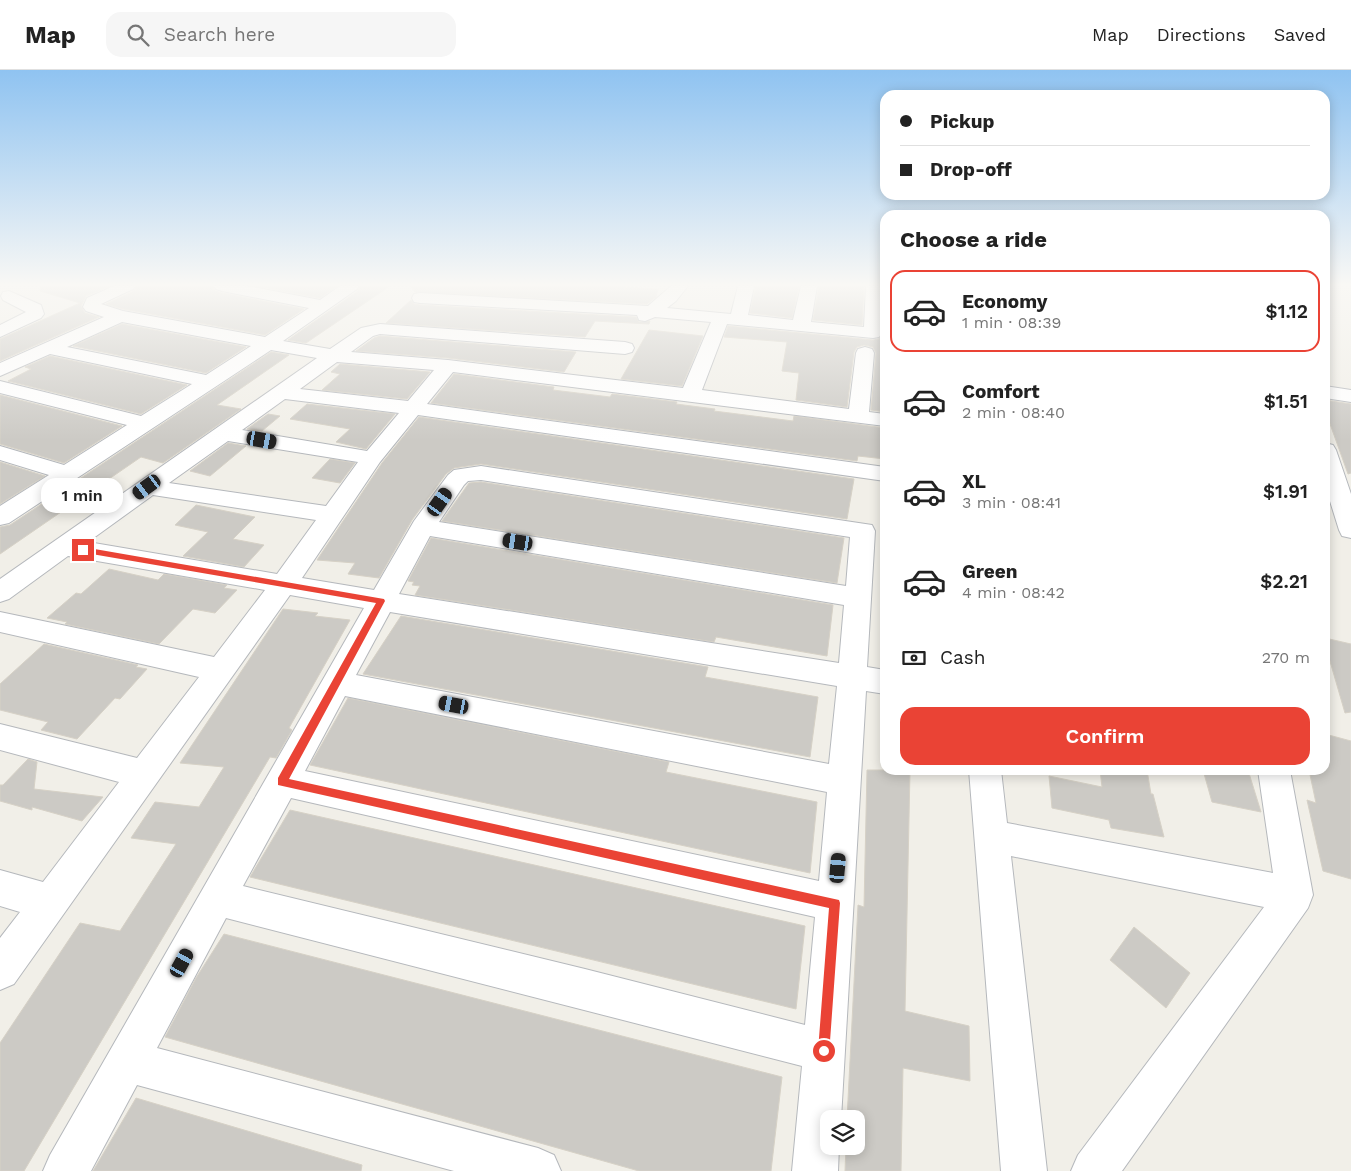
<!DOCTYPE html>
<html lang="en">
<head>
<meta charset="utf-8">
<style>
  body { margin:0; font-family:"Work Sans",sans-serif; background:#f6f6f6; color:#222; height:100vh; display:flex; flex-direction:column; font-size:19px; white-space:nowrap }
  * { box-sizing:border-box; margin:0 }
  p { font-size:16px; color:#767676 }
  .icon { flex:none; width:28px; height:28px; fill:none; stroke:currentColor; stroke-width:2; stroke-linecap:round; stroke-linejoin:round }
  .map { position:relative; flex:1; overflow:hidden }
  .details { position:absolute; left:880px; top:140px; width:450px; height:565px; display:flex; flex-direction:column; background:#fff; border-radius:15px; box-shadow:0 2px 12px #0003 }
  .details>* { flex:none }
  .hud { position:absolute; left:880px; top:20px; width:450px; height:110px; border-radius:15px; box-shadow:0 2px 12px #0003; display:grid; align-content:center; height:110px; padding:0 20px; background:#fff }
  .fabs { position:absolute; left:820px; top:1040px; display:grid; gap:10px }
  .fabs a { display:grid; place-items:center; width:45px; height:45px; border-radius:10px; background:#fff; box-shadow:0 2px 12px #0003; font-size:25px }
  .end { position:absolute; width:22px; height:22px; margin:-11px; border:6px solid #ea4335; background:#fff; box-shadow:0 0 0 2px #fff }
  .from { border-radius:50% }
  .bubble { position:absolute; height:35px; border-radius:15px; background:#fff; box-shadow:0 2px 12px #0003; font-size:16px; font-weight:600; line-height:35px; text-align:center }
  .car { position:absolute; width:15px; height:30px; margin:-15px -8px; border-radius:6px; box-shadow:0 0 4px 1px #0007; background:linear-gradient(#222 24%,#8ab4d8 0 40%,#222 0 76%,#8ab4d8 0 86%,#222 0) }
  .hud b { display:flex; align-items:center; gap:18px; height:48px; font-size:19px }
  .hud b+b { border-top:1px solid #e0e0e0 }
  .hud i { width:12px; height:12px; background:#222 }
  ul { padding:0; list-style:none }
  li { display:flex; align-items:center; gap:15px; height:82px; margin:0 10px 8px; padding:0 10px; border:2px solid transparent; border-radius:15px }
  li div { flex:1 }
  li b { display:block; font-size:19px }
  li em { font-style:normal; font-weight:600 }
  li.on { border-color:#ea4335 }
  li>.icon { width:45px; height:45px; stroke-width:1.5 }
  h2 { padding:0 20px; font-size:22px; line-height:60px }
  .pay { display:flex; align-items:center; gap:12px; height:55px; padding:0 20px; font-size:19px }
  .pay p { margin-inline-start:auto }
  .action { display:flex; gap:10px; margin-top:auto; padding:10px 20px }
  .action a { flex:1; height:58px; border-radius:15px; background:#ea4335; color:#fff; font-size:20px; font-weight:600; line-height:58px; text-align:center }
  header { display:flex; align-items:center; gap:30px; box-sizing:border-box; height:70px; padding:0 25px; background:#fff; border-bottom:1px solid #e0e0e0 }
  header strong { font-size:24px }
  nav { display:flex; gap:28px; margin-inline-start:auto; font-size:18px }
  .search { width:350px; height:45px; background:#f6f6f6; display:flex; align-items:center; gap:12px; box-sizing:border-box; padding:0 18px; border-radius:15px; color:#767676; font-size:19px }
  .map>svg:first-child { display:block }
  .building { fill:#cccac5; stroke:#d6d1c6 }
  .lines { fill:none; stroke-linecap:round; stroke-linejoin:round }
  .street-casing { stroke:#b5b8bc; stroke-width:2 }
  .street { fill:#fff; fill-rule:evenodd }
  .route { fill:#ea4335 }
</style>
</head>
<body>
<header>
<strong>Map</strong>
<div class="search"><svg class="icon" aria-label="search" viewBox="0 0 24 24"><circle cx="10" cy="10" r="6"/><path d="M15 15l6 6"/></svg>Search here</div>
<nav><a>Map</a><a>Directions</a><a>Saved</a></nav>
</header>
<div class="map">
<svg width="1351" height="1101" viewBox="0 0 1351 1101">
  <rect width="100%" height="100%" fill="#f1efe8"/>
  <path class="building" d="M 41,216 L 110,216 L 86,226 L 81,236 L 85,243 L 99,247 L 0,291 L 0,269 L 80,233 L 40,221 Z
    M 137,216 L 212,216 L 215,221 L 222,223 L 304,239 L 265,265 L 123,239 L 106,234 L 134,221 Z
    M 256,216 L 337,216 L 320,228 Z
    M 361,216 L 390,216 L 306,273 L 288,270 L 358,221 Z
    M 410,216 L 602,216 L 658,219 L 656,227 L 647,234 L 415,222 Z
    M 756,216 L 799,216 L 792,248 L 750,243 Z
    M 819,216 L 864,216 L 862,255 L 813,250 Z
    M 884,216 L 885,342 L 871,340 L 876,283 L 873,277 L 864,275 L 857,277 L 854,282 L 847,337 L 796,330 L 799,303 L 782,301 L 787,272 L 724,267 L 728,256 L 873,270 L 879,269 L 884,263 Z
    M 411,230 L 414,234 L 420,235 L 636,247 L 639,252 L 650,251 L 649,254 L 595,251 L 585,267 L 386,253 Z
    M 122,254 L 246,277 L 206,303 L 73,276 Z
    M 649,260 L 703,266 L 682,316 L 621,309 Z
    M 380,266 L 576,282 L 564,302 L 448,288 L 356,281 L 374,268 Z
    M 271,282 L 289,285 L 217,335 L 241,339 L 163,393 L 141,387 L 0,484 L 0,457 L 10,455 Z
    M 50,286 L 187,315 L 141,344 L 8,311 L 31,299 L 25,297 Z
    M 340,294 L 430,302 L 407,329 L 322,320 L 340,304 L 331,302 Z
    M 454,304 L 554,317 L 553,320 L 610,327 L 612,324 L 677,332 L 676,334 L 715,339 L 714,341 L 793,351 L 794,346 L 885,358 L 885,389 L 858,386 L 857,391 L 431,333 Z
    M 0,325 L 122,356 L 64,393 L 0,374 Z
    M 1325,330 L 1351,334 L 1351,403 L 1348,404 L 1325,340 Z
    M 307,334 L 395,344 L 366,379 L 336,372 L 350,359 L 290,349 Z
    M 268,344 L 280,346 L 262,361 L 247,359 Z
    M 419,347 L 854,409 L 847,449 L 481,394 L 454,398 L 446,404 L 412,450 L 379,508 L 348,504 L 355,493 L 317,490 L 382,393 Z
    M 228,373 L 246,376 L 210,406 L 190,401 Z
    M 330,389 L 355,393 L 340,413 L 312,408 Z
    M 0,392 L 45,406 L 0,434 Z
    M 481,412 L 844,468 L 837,513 L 442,451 L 469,413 Z
    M 196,435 L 255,447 L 233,469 L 264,475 L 244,497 L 183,486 L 208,462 L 175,455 Z
    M 431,468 L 833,535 L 827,586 L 716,567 L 714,572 L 415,525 L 420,516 L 412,515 L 414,512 L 408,511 Z
    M 109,499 L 158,510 L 164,504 L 227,515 L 224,518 L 237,520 L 215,543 L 193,539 L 159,574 L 65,554 L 67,552 L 47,548 L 76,523 L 81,524 Z
    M 283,539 L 318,543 L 315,546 L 350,550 L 289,658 L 292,660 L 276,688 L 270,687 L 24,1101 L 0,1101 L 0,973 L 80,853 L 120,861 L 176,774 L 131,768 L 155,732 L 199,737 L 224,697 L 180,693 Z
    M 401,546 L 708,597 L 705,607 L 818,627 L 810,687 L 363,604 Z
    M 1325,568 L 1351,574 L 1351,642 L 1345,643 L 1325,574 Z
    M 44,574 L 138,595 L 136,597 L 147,599 L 120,629 L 115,628 L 77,669 L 41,660 L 48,652 L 0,640 L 0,614 Z
    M 348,628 L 669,692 L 666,702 L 817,732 L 810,803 L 310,695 Z
    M 1325,664 L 1351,671 L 1351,809 L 1323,801 L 1307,730 L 1316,733 L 1309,700 L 1325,700 Z
    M 28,689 L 37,692 L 34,719 L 103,727 L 82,751 L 32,737 L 32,740 L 0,731 L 0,715 L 3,715 Z
    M 867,700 L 910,700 L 905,941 L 969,956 L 970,1011 L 903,998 L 901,1101 L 845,1101 L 846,1076 L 856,1076 L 856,1049 L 847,1049 L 858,835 L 864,837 Z
    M 1100,700 L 1147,700 L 1151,724 L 1153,724 L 1164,767 L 1111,758 L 1109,750 L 1052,738 L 1049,706 L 1102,717 Z
    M 1203,700 L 1248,700 L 1261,742 L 1212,732 Z
    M 290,740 L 805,856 L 796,939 L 250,807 Z
    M 1134,857 L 1190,903 L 1166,938 L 1110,890 Z
    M 224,864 L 782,1007 L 771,1101 L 639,1101 L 165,967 L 196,908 Z
    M 136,1028 L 362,1095 L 361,1101 L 93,1101 Z"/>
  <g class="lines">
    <g class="street-casing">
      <path id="street" d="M 114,216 L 135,216 L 133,219 L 101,234 L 123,241 L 265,267 L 309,238 L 222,221 L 216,219 L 214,216 L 247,216 L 320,230 L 340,216 L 359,216 L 357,219 L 283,271 L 330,279 L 361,258 L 380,254 L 625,272 L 632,274 L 634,278 L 632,282 L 625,284 L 380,264 L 373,266 L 351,282 L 448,290 L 683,318 L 711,252 L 655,247 L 645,251 L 639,250 L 637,245 L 420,233 L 414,232 L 412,228 L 414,224 L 420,223 L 648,236 L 671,216 L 688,216 L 676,231 L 667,238 L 731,244 L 738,216 L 754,216 L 748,245 L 793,250 L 801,216 L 817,216 L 811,252 L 864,257 L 866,216 L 882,216 L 882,263 L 879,267 L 873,268 L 727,254 L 702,320 L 849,339 L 856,283 L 858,279 L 865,277 L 872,279 L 874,283 L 869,342 L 885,344 L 885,356 L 453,302 L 427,334 L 885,397 L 885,411 L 418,345 L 380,392 L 302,508 L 374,520 L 414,451 L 448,405 L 454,400 L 481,396 L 872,455 L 875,461 L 867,597 L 885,600 L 885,624 L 866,621 L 841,1049 L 829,1049 L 829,1076 L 839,1076 L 838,1101 L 792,1101 L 802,996 L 226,848 L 157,978 L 538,1078 L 554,1085 L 561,1101 L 454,1101 L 137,1015 L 91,1101 L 43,1101 L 50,1085 L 364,538 L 290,525 L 14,914 L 0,920 L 0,868 L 20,842 L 0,836 L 0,800 L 43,812 L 119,712 L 0,680 L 0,654 L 137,688 L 199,607 L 0,562 L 0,542 L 214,587 L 265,520 L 68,486 L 9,529 L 0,532 L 0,509 L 317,288 L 271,280 L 9,453 L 0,455 L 0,436 L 49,405 L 0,390 L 0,376 L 64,395 L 127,355 L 0,323 L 0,311 L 141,346 L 192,314 L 50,284 L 0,306 L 0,293 L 104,247 L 86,241 L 83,237 L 87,228 ZM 122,252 L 251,276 L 206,305 L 67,277 ZM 337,292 L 434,300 L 408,331 L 300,319 ZM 285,329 L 399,343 L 367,381 L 242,360 ZM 228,371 L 358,392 L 326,436 L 169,413 ZM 481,410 L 850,467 L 846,516 L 439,452 L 464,415 L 468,411 ZM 153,425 L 316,450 L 277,504 L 88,472 ZM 430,466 L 844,535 L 839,593 L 399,524 ZM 390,542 L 837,616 L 829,694 L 356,605 ZM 345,626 L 827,722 L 819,811 L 305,701 ZM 291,728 L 815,847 L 805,955 L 585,899 L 243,816 Z
        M 9,221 L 41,235 L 44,244 L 41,248 L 0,267 L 0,255 L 26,242 L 3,230 L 1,226 L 3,222 Z
        M 1325,316 L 1351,320 L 1351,332 L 1325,328 Z
        M 1325,373 L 1333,375 L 1336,380 L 1351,424 L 1351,468 L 1342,466 L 1339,460 L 1325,415 Z
        M 969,700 L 1001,700 L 1007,753 L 1273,803 L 1258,700 L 1290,700 L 1313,825 L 1308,838 L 1122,1101 L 1071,1101 L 1078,1085 L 1264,837 L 1011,786 L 1047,1101 L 1001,1101 Z"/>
    </g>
    <use href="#street" class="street"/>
  </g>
  <linearGradient id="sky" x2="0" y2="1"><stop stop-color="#8fc3f1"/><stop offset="0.58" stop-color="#f9f8f5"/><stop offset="1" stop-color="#f9f8f5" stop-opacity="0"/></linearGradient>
  <rect width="1351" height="370" fill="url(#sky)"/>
  <path class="route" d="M 83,477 L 384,529 L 385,531 L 289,709 L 839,830 L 840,833 L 829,985 L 824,987 L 820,985 L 818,981 L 829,838 L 278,715 L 278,708 L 376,533 L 80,482 L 80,478 Z"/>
</svg>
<div class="fabs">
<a><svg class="icon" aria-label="layers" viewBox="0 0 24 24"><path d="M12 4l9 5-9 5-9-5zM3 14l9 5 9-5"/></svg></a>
</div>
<i class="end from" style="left:824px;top:981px"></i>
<i class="end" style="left:83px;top:480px"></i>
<div class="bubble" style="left:41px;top:408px;width:82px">1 min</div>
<i class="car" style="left:262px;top:370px;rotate:100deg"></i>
<i class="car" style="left:147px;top:417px;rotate:234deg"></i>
<i class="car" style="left:440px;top:432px;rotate:35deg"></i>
<i class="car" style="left:518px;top:472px;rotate:279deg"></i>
<i class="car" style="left:454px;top:635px;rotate:281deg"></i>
<i class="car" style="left:838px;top:798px;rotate:5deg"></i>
<i class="car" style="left:182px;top:893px;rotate:29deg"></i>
<div class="hud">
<b><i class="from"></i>Pickup</b>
<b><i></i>Drop-off</b>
</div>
<section class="details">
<h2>Choose a ride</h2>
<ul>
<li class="on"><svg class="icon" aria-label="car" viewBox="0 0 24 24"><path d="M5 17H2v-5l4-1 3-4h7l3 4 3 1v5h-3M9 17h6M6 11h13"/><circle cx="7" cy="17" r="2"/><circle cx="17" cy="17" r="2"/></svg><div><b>Economy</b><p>1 min · 08:39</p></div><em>$1.12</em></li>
<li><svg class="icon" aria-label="car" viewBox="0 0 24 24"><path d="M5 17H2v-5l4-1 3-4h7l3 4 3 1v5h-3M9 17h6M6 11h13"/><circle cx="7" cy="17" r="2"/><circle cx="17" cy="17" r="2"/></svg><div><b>Comfort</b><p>2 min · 08:40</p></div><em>$1.51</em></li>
<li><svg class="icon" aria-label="car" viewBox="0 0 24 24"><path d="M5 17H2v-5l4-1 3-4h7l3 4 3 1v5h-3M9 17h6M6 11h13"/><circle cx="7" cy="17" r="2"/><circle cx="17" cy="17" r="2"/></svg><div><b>XL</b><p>3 min · 08:41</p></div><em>$1.91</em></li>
<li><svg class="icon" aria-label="car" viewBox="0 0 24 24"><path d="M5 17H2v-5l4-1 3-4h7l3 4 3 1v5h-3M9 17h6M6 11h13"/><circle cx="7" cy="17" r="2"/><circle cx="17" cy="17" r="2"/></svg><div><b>Green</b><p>4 min · 08:42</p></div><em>$2.21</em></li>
</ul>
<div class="pay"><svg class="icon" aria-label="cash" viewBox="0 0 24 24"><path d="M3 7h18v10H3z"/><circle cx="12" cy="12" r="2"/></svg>Cash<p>270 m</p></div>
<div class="action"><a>Confirm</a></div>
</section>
</div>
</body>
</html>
